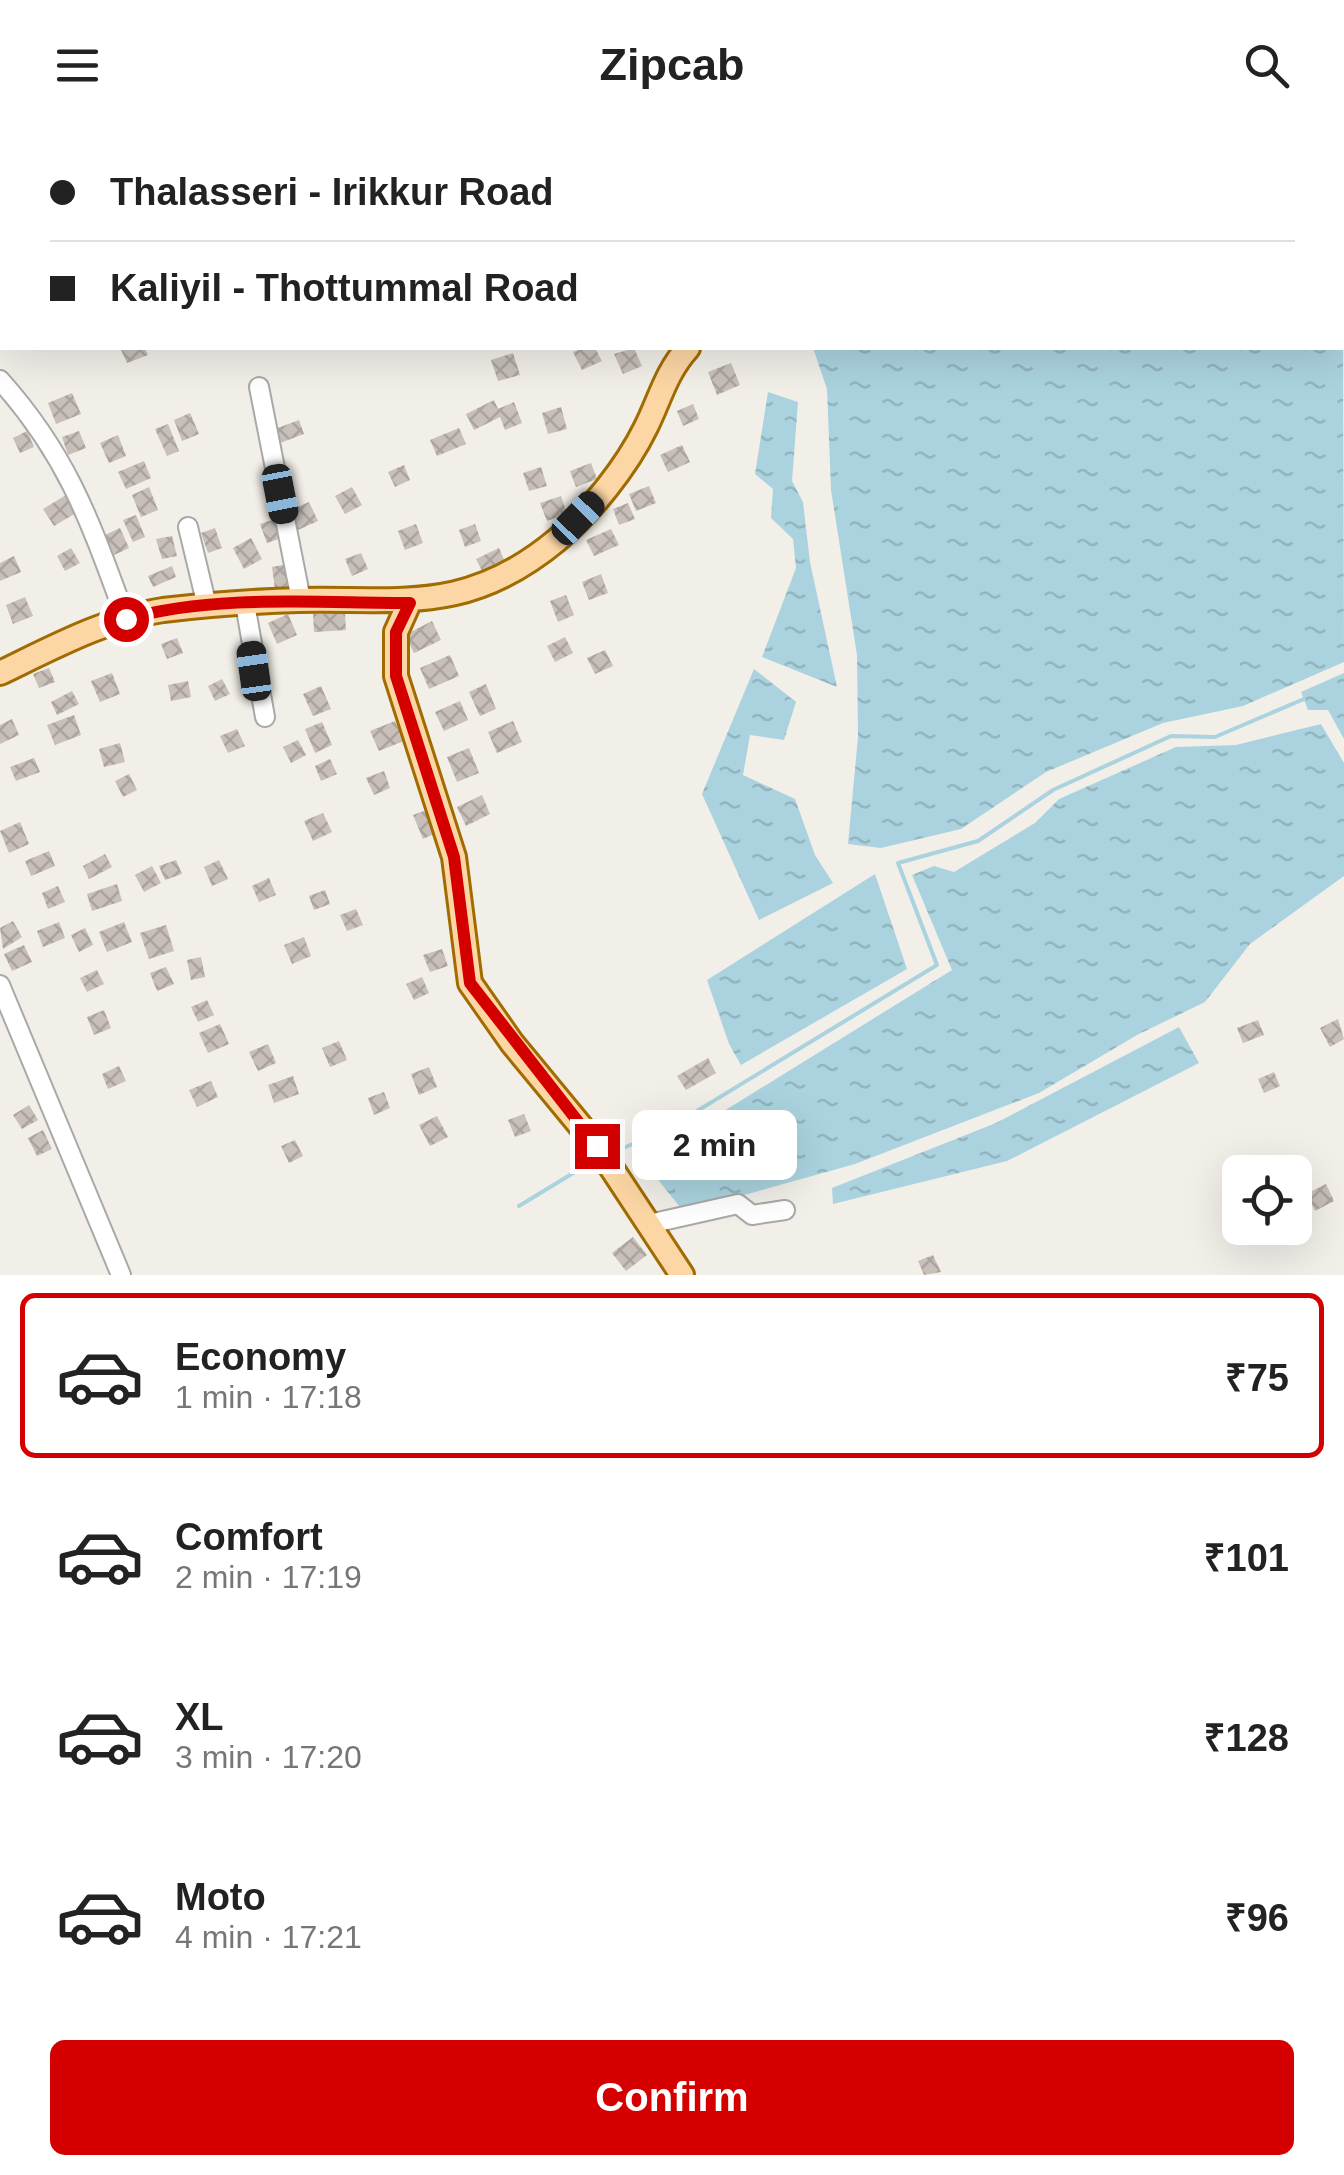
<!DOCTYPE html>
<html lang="en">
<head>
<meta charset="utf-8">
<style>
  body { margin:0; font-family:Helvetica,sans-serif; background:#f2f2f2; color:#222; height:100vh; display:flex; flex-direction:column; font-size:38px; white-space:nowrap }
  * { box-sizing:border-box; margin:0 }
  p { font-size:32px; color:#767676 }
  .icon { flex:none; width:55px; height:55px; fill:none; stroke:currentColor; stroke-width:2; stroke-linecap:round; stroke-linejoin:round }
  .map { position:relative; height:1145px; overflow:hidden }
  .sheet { display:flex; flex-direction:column; background:#fff; flex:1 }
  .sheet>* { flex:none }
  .top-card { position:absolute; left:0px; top:0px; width:1345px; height:220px; box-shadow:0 10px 40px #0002; display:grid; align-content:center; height:220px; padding:0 50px; background:#fff }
  .buttons { position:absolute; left:1222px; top:1025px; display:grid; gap:20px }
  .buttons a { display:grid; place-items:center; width:90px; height:90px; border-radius:15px; background:#fff; box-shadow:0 10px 40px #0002; font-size:50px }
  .end { position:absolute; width:45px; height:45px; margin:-22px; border:12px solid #d40000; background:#fff; box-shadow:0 0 0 5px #fff }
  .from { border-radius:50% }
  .bubble { position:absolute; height:70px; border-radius:15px; background:#fff; box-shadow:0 10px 40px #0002; font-size:32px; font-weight:800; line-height:70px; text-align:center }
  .car { position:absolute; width:30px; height:60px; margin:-30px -15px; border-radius:12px; box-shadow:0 0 8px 2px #0007; background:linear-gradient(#222 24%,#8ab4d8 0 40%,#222 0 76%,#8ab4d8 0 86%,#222 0) }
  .top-card b { display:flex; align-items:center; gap:35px; height:95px; font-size:38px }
  .top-card b+b { border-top:2px solid #e0e0e0 }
  .top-card i { width:25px; height:25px; background:#222 }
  ul { padding:18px 0 0; list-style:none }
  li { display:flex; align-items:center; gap:30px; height:165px; margin:0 20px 15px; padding:0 30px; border:5px solid transparent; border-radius:15px }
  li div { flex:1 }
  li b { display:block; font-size:38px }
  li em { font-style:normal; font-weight:800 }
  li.on { border-color:#d40000 }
  li>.icon { width:90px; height:90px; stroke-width:1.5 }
  .primary-button { display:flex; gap:20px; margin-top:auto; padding:20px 50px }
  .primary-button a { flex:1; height:115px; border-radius:15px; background:#d40000; color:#fff; font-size:40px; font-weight:800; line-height:115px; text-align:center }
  header { display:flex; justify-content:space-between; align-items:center; height:130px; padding:0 50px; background:#fff; font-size:45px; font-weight:800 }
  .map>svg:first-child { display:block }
  .water { fill:url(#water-ripples) }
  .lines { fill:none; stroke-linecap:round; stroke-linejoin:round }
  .stream { stroke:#aad3df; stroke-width:4 }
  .building { fill:url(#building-cross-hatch) }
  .minor-casing { stroke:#a9a9a9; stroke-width:22 }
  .major-casing { stroke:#a06b00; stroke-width:28 }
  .minor { stroke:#fff; stroke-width:18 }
  .major { stroke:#fcd6a4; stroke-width:22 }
  .route { stroke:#d40000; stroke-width:12 }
</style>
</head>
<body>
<header><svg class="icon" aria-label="menu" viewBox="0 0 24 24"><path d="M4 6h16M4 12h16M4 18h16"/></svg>Zipcab<svg class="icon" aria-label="search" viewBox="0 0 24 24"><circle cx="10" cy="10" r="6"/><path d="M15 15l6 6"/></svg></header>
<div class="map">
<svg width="1344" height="1145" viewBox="0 0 1344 1145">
  <defs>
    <pattern id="water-ripples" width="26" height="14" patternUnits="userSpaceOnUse" patternTransform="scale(2.5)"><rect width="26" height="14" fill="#aad3df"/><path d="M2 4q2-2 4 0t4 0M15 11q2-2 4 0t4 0" fill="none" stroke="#92b5bf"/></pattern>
    <pattern id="building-cross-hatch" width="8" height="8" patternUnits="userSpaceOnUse" patternTransform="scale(2.5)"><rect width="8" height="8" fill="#c7bfb8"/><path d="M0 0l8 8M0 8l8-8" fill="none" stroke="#aba49e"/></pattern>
  </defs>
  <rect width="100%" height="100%" fill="#f2efe9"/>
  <path class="water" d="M 537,0 L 1151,0 L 540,2 Z
    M 1343,213 L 1344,532 L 1243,576 L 1163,593 L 1046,642 L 961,699 L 881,718 L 848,714 L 858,607 L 857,525 L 831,360 L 827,259 L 813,218 L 1342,218 Z
    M 768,262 L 798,272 L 792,351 L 803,372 L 810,432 L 837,557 L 762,527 L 796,438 L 793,409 L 771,388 L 773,359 L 755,344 Z
    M 754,539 L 796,572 L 784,610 L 750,605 L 743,645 L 795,669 L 815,725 L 833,753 L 759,790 L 702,664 Z
    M 1344,543 L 1344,609 L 1328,580 L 1308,580 L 1301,562 Z
    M 1321,594 L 1344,633 L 1344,746 L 1250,814 L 1205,872 L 1137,905 L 1039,963 L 855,1034 L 684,1082 L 643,1031 L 952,840 L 912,745 L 934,736 L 954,742 L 1035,693 L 1059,669 L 1176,617 L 1236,615 Z
    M 875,744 L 907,839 L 741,935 L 729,914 L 707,850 Z
    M 1179,897 L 1199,933 L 1007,1031 L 833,1074 L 832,1058 L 996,993 Z"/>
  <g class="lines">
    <path class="stream" d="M 612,1023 L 669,998 L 937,835 L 898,733 L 978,711 L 1053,660 L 1171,606 L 1215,607 L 1304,569
      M 519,1076 L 593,1031"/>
  </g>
  <path class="building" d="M 120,218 L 145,218 L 148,225 L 127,233 Z
    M 584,218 L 595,218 L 602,231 L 582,240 L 573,222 Z
    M 634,218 L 642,236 L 623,244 L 614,224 Z
    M 513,223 L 520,245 L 498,251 L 491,230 Z
    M 731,233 L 740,255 L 717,265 L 708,242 Z
    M 72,263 L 81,284 L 56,294 L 48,273 Z
    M 494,270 L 498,279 L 514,272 L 522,293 L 505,300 L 500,287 L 474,300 L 466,284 Z
    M 693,274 L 699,289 L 683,296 L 677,281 Z
    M 561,277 L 567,299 L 548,304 L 542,283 Z
    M 190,283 L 199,304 L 182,311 L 174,290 Z
    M 299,290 L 304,304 L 280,313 L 275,299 Z
    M 168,294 L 179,321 L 167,326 L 155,299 Z
    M 459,298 L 466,314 L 437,326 L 430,310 Z
    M 27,301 L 34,317 L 20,323 L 13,308 Z
    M 79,301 L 86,318 L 68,325 L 62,307 Z
    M 118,305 L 126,326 L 109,333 L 100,313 Z
    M 682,315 L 690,332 L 668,342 L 660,325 Z
    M 144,331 L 151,348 L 126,359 L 118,342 Z
    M 591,333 L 597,349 L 576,357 L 570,341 Z
    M 404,335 L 410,350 L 395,357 L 388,342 Z
    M 541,337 L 547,356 L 529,361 L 523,343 Z
    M 649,356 L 656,373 L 636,381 L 629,364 Z
    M 149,357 L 158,380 L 141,387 L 132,365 Z
    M 352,357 L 362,375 L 345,384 L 335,366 Z
    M 66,365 L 76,383 L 54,396 L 43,379 Z
    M 561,366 L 567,384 L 547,391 L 540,373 Z
    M 309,372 L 318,391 L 298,400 L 290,380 Z
    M 628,373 L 635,389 L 619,395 L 613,379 Z
    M 136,385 L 145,407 L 133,412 L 123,390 Z
    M 278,388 L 284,407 L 267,413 L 260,394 Z
    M 416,394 L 423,413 L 405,420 L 398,401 Z
    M 475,394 L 481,411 L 465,417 L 459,400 Z
    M 120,398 L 129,418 L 114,425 L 105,405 Z
    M 215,398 L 222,418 L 208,423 L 201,403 Z
    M 611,399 L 619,415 L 594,426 L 586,410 Z
    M 172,406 L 177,426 L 162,429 L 156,409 Z
    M 251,408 L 262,429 L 244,439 L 233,418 Z
    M 71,418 L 80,433 L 65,441 L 57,426 Z
    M 499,418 L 505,432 L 483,443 L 476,429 Z
    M 361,423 L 368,439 L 352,446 L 345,429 Z
    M 14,426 L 21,442 L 0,451 L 0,433 Z
    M 287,434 L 291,456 L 275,459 L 272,437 Z
    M 172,436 L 176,447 L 153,457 L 148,446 Z
    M 601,444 L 608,463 L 589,470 L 582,452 Z
    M 566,465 L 574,485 L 558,492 L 550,471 Z
    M 25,467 L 33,486 L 13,494 L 6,475 Z
    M 345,483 L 346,500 L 314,502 L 313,484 Z
    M 288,484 L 297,505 L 277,514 L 268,493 Z
    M 432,491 L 441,510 L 414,523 L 405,505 Z
    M 565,507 L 573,523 L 555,532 L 547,516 Z
    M 177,508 L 183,523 L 167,529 L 161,514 Z
    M 605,520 L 613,536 L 595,544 L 587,528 Z
    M 450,525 L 459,546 L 429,559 L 420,538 Z
    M 49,538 L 55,552 L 39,558 L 33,544 Z
    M 112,543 L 120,564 L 100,572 L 91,551 Z
    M 222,549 L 230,564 L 215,571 L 208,556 Z
    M 188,551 L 191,567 L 171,571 L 168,555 Z
    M 486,554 L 496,579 L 480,586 L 469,562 Z
    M 321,556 L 331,579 L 313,586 L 303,564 Z
    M 72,561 L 79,574 L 57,585 L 51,572 Z
    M 460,571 L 468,590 L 444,601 L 435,582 Z
    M 74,585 L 81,605 L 55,615 L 47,595 Z
    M 12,589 L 19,605 L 0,614 L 0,595 Z
    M 395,591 L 404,611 L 379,621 L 370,601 Z
    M 513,591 L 522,612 L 497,623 L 488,602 Z
    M 322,592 L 332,615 L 315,623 L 305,599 Z
    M 237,599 L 245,616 L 228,623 L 220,606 Z
    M 298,610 L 306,625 L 291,633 L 283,617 Z
    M 120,613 L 125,632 L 104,637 L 99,619 Z
    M 469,618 L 479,643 L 457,652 L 447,627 Z
    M 34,628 L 40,642 L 16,651 L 10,637 Z
    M 330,629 L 337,644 L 321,651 L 315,636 Z
    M 384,641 L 390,658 L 374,665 L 366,648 Z
    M 129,644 L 137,660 L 123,667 L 115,651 Z
    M 482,665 L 490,684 L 466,696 L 457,677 Z
    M 432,678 L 441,701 L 423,709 L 413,685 Z
    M 323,683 L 332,702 L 313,711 L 304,691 Z
    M 20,692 L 29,714 L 9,723 L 0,701 Z
    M 49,721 L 55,736 L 31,746 L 25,731 Z
    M 105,724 L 112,737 L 89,749 L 83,736 Z
    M 176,730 L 182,744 L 165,750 L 159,736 Z
    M 219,730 L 228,749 L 212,756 L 204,737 Z
    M 152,736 L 161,753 L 144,762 L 135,745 Z
    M 269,748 L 276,765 L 259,772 L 252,756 Z
    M 117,754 L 122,771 L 92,781 L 87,764 Z
    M 58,756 L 65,772 L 48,779 L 42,763 Z
    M 325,760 L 330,774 L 314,780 L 309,766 Z
    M 356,779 L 363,795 L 347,801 L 340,785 Z
    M 13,791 L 22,807 L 3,819 L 0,798 Z
    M 59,792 L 65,808 L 43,817 L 37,801 Z
    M 124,792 L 132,812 L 107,822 L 99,802 Z
    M 166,795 L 174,821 L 149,829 L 140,803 Z
    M 85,798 L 93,815 L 79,822 L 71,805 Z
    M 304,807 L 311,826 L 292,834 L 284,815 Z
    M 24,815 L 32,832 L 12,841 L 4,824 Z
    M 442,819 L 448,836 L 430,842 L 423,825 Z
    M 201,827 L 205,847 L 191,850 L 187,830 Z
    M 166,837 L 174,854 L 157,861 L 150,843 Z
    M 97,840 L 104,854 L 87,862 L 80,848 Z
    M 422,847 L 429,863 L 414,870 L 406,854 Z
    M 207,870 L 214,885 L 198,892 L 191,877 Z
    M 104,880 L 111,898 L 94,905 L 87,887 Z
    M 1338,889 L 1344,909 L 1330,917 L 1320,898 Z
    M 1258,890 L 1264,905 L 1243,913 L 1237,898 Z
    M 220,894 L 229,914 L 208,923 L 199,903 Z
    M 339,911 L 347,930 L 330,937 L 322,918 Z
    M 268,914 L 276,933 L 258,941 L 249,922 Z
    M 708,928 L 716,943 L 686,960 L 677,946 Z
    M 119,936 L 126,951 L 108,959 L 102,944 Z
    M 429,937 L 437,957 L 419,965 L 411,944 Z
    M 1274,942 L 1280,956 L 1264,963 L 1258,949 Z
    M 293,946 L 299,964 L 274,973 L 268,955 Z
    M 211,951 L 218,967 L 197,977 L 189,960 Z
    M 384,962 L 390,978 L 374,985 L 368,968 Z
    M 29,975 L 38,990 L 22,999 L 13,985 Z
    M 524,984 L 531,1001 L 515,1007 L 508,990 Z
    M 437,986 L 448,1007 L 430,1016 L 419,995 Z
    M 43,1000 L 52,1019 L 37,1026 L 28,1008 Z
    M 295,1010 L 303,1026 L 289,1033 L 281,1016 Z
    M 1326,1054 L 1334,1071 L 1315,1081 L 1306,1064 Z
    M 633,1107 L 647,1125 L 626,1141 L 612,1123 Z
    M 933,1125 L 941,1142 L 924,1145 L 918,1131 Z"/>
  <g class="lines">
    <g class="minor-casing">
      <path id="minor" d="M 0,192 L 2,190
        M 0,250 C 69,327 91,394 126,489
        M 259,257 L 301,470
        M 188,397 L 207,476
        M 245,474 L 265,587
        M 0,855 L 121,1145
        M 649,1094 L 738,1074 L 752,1085 L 785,1080"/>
    </g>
    <g class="major-casing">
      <path id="major" d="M 1224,2 L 1227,0
        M 409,473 L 396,502 L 396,546 L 454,727 L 470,853 L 512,913 L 597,1016 L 682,1145
        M 0,543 C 50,519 107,488 163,480 C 207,475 254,471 299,470 C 403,468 468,484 557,410 C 591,381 626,338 646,297 C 660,269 666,242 688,218"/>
    </g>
    <use href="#minor" class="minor"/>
    <use href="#major" class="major"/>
  </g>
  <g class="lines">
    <path class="route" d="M 126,489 C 217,464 316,473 410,473 L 396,502 L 396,546 L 454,727 L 470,853 L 597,1016"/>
  </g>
</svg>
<div class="buttons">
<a><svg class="icon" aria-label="locate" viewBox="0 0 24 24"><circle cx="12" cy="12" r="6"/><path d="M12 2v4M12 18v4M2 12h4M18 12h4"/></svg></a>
</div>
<i class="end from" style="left:126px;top:489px"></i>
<i class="end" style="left:597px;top:1016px"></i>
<div class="bubble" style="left:632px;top:980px;width:165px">2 min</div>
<i class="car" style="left:280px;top:364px;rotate:169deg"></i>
<i class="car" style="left:578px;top:388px;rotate:44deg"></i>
<i class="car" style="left:254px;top:541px;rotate:352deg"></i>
<div class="top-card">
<b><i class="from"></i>Thalasseri - Irikkur Road</b>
<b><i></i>Kaliyil - Thottummal Road</b>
</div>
</div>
<section class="sheet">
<ul>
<li class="on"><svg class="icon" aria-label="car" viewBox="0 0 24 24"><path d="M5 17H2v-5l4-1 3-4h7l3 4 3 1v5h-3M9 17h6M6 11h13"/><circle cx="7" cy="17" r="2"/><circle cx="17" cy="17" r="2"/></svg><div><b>Economy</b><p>1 min · 17:18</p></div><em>₹75</em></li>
<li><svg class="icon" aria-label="car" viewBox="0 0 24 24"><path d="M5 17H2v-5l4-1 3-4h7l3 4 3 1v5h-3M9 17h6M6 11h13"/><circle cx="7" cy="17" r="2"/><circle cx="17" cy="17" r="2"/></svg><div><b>Comfort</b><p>2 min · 17:19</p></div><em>₹101</em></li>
<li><svg class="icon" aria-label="car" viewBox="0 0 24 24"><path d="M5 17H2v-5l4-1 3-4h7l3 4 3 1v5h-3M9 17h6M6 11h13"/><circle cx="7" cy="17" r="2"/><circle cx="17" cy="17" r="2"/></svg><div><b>XL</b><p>3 min · 17:20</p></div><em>₹128</em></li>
<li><svg class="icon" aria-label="car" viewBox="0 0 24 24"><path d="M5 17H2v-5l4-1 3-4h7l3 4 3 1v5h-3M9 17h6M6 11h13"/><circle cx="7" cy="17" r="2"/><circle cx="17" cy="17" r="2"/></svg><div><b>Moto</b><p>4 min · 17:21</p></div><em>₹96</em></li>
</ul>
<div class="primary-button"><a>Confirm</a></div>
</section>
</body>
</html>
